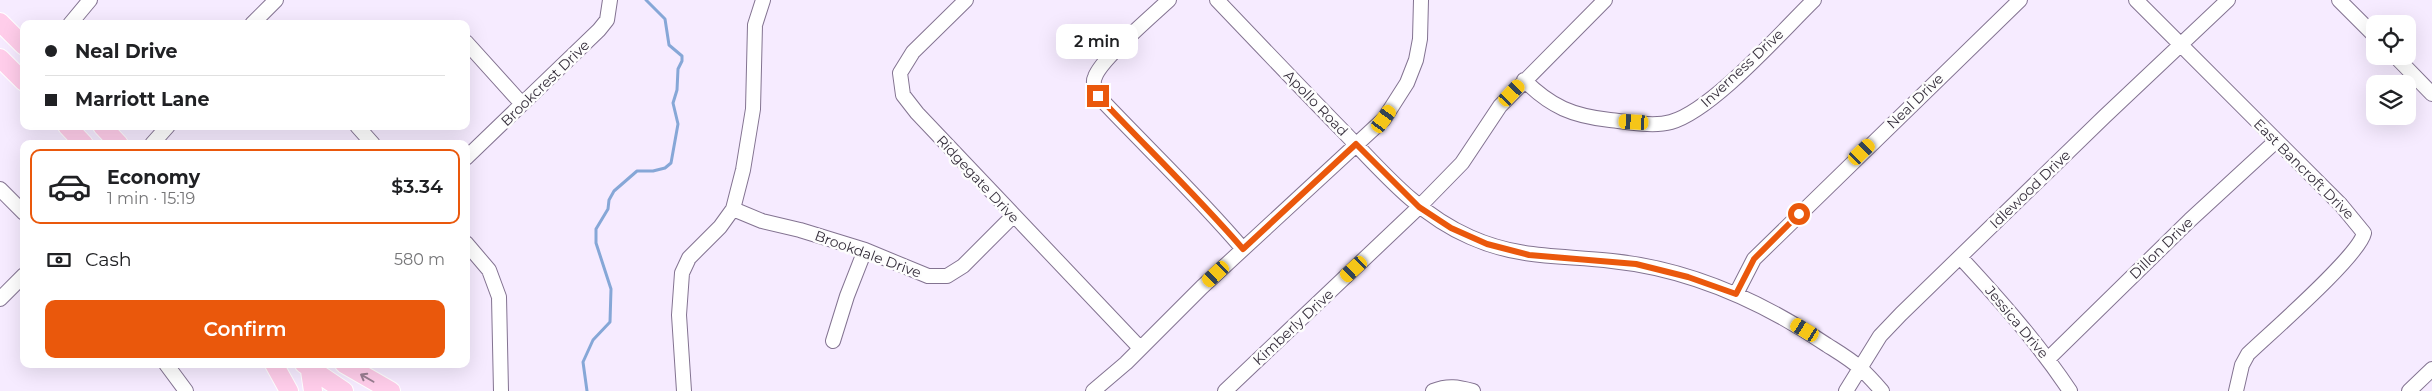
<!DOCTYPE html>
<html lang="en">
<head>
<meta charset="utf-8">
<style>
  body { margin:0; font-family:Montserrat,sans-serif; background:#f2f2f2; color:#202124; height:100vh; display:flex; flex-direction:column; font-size:19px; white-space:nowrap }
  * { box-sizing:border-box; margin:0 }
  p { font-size:16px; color:#757577 }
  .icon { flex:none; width:28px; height:28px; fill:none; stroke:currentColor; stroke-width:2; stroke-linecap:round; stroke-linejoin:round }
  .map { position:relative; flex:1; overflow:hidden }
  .drawer { position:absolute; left:20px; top:140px; width:450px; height:228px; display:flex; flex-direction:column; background:#fff; border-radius:10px; box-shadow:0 5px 20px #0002 }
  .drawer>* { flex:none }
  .banner { position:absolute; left:20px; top:20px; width:450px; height:110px; border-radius:10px; box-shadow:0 5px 20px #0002; display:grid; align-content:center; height:110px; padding:0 25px; background:#fff }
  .fabs { position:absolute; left:2366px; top:15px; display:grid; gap:10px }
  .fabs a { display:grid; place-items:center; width:50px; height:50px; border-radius:10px; background:#fff; box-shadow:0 5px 20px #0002; font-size:25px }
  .end { position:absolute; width:22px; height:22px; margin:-11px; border:6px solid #ea580c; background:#fff; box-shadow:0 0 0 2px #fff }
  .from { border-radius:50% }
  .bubble { position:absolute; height:35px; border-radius:10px; background:#fff; box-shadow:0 5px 20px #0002; font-size:16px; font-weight:600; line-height:35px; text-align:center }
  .car { position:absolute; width:15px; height:30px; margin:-15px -8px; border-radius:6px; box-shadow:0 0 4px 1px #0007; background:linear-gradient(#f5c518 24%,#345 0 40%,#f5c518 0 76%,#345 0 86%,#f5c518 0) }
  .banner b { display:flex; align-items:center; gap:18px; height:48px; font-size:19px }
  .banner b+b { border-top:1px solid #e0e0e0 }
  .banner i { width:12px; height:12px; background:#202124 }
  ul { padding:9px 0 0; list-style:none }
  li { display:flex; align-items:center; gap:15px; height:75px; margin:0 10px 8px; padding:0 15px; border:2px solid transparent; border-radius:10px }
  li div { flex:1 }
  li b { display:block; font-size:19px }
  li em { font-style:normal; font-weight:600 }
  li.selected { border-color:#ea580c }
  li>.icon { width:45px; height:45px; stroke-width:1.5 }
  .pay { display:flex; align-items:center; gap:12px; height:55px; padding:0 25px; font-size:19px }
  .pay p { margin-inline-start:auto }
  .primary-button { display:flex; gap:10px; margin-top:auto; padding:10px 25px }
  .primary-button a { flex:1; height:58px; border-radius:10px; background:#ea580c; color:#fff; font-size:20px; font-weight:600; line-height:58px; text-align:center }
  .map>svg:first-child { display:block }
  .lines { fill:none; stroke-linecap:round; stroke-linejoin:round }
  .stream { stroke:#86a7d7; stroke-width:3 }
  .minor-casing { stroke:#837391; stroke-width:16 }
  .major-casing { stroke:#fff; stroke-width:20 }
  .minor { stroke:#fff; stroke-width:14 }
  .major { stroke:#ffcdea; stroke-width:18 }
  .oneway { stroke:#9a7e92 }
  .route { stroke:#ea580c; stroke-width:6 }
  .labels { text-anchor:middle; stroke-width:5; stroke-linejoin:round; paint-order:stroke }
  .street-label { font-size:14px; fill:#352e3b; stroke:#fdfdfd }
</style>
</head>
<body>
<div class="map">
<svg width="2432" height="391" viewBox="0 0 2432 391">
  <rect width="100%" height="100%" fill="#f6ebff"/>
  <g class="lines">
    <path class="stream" d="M 587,391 L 583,362 L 593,340 L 610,322 L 611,289 L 596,243 L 596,229 L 608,209 L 609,200 L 614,191 L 637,171 L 653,171 L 665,168 L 671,163 L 678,124 L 673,103 L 677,90 L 678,69 L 682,61 L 682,56 L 669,45 L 665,19 L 646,0"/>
    <g class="minor-casing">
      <path id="minor" d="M 966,0 L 913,52 L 900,73 L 903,95 L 917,113 L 1140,348
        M 1169,0 C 1153,15 1101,59 1095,77 C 1092,83 1095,90 1098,96 C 1146,147 1198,196 1243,249
        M 1217,0 C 1258,43 1300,87 1342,130 C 1382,171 1417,214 1470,237 C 1519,259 1561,255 1612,261 C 1690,269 1763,302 1827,345 C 1838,352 1850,359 1860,368 C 1868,375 1875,383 1882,391
        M 2136,0 L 2341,205 L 2364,233 C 2359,256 2270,333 2248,354 L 2242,365 L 2236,391
        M 2339,0 L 2375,36
        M 70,24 L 90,0
        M 252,24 L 276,0
        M 466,42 L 522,104
        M 2395,56 L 2432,94
        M 1524,80 C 1551,107 1573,116 1610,120 C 1629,122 1653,127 1671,122 C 1713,110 1781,32 1814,0
        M 357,126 L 373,144
        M 152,144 L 168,126
        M 466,158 L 599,30 L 607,20 L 610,0
        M 0,189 L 24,213
        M 733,209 L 762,221 L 800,230 L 865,250 L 928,276 L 947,276 L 963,266 L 1013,216
        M 466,243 L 489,270 L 499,297 L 501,391
        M 1960,257 C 2000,300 2038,343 2070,391
        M 1736,294 L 1754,259 L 2020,0
        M 0,299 L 24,275
        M 833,341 L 847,296 L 865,250
        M 2048,359 L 2190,220 L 2276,141
        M 166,364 L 186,391
        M 684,391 L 679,315 L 682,273 L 689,258 L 720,227 L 733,209 L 743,170 L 753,109 L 755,25 L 763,0
        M 1093,391 L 1126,363 L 1202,287 L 1384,119 L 1407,83 L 1416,60 L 1420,39 L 1421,0
        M 1225,391 L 1419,207 L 1462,163 L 1500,106 L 1605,0
        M 1433,391 C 1448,385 1458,387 1473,391
        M 1846,391 L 1880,336 L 1901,314 L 2104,117 L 2228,0
        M 2409,391 L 2432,369"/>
    </g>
    <g class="major-casing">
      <path id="major" d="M 0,22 L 24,46
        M 0,58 L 24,82
        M 67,126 L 84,144
        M 102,126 L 119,144
        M 274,364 L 289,391
        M 304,364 L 344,391
        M 309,364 L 313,391
        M 344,364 L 391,391"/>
    </g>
    <use href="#minor" class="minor"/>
    <use href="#major" class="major"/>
  </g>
  <defs><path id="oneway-shaft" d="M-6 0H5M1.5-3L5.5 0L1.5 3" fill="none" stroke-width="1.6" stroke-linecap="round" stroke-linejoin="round" transform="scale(1.25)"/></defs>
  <use class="oneway" href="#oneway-shaft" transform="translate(367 378) rotate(-150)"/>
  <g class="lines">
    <path class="route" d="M 1098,96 C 1146,147 1197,196 1243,249 L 1356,144 L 1419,207 L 1451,228 L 1487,244 L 1529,255 L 1636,264 L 1688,277 L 1736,294 L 1754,259 L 1799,214"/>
  </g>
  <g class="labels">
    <g class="street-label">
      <text transform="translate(1742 68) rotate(-43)" y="5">Inverness Drive</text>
      <text transform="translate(545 83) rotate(-44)" y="5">Brookcrest Drive</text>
      <text transform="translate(1915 101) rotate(-44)" y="5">Neal Drive</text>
      <text transform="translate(1316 103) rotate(46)" y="5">Apollo Road</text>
      <text transform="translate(2304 169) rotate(45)" y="5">East Bancroft Drive</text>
      <text transform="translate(978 179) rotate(47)" y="5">Ridgegate Drive</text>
      <text transform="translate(2030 189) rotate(-44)" y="5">Idlewood Drive</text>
      <text transform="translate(2161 248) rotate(-44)" y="5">Dillon Drive</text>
      <text transform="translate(868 254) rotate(20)" y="5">Brookdale Drive</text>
      <text transform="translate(2017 322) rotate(50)" y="5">Jessica Drive</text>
      <text transform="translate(1293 327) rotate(-43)" y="5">Kimberly Drive</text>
    </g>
  </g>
</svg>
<div class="fabs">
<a><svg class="icon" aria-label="locate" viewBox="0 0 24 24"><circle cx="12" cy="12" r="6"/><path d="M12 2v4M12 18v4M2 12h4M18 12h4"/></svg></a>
<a><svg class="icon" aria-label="layers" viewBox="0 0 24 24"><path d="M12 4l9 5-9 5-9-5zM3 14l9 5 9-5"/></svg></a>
</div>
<i class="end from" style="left:1799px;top:214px"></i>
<i class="end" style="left:1098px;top:96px"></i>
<div class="bubble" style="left:1056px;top:24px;width:82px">2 min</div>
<i class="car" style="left:1512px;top:93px;rotate:43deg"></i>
<i class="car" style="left:1384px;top:119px;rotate:36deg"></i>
<i class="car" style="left:1634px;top:122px;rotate:273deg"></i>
<i class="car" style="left:1862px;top:152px;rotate:46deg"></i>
<i class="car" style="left:1354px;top:269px;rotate:227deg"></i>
<i class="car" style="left:1216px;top:274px;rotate:227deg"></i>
<i class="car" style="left:1805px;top:330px;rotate:301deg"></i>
<div class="banner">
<b><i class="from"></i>Neal Drive</b>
<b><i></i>Marriott Lane</b>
</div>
<section class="drawer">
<ul>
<li class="selected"><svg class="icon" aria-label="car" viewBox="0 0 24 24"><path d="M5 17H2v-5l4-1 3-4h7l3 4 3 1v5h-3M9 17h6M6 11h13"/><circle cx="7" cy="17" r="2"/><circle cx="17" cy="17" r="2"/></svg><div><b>Economy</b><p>1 min · 15:19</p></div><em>$3.34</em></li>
</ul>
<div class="pay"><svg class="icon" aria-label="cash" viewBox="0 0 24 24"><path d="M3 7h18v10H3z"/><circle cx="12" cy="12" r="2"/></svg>Cash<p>580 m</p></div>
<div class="primary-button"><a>Confirm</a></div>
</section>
</div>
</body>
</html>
